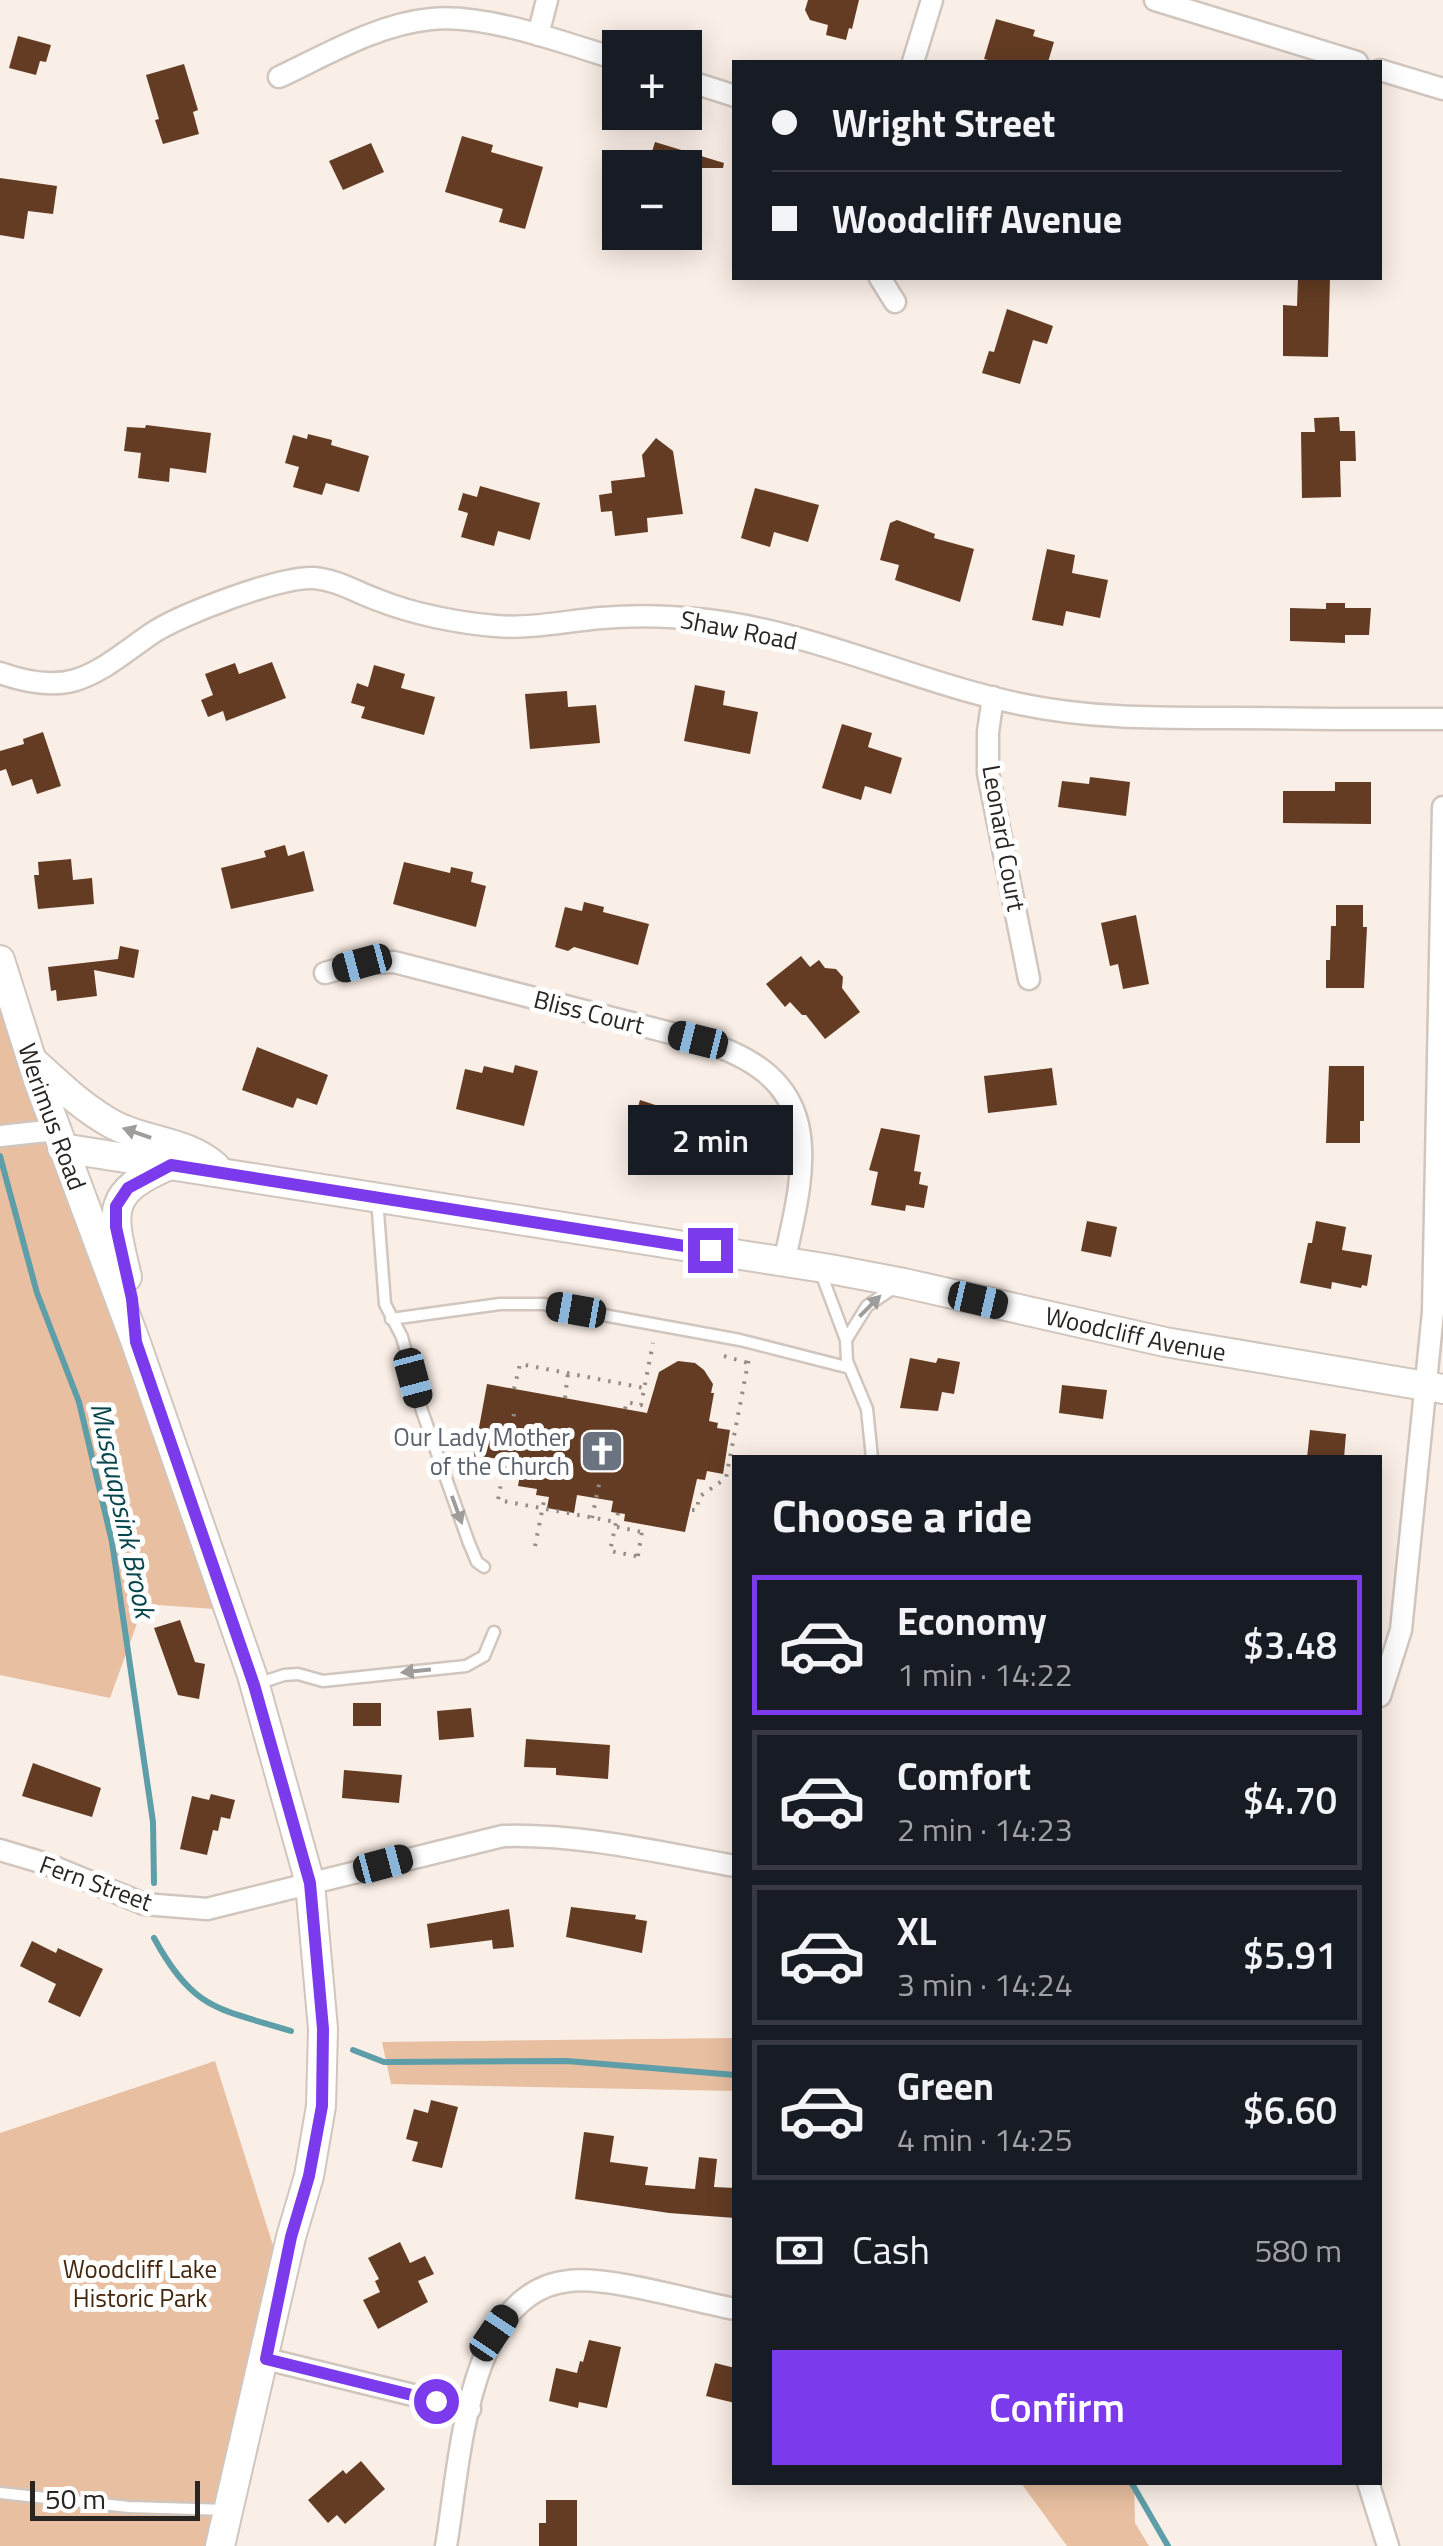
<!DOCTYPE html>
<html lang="en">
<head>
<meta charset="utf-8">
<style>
  body { margin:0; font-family:"Titillium Web",sans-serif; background:#242831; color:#f1f3f6; height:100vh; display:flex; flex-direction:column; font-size:38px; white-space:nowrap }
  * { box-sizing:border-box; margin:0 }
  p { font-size:32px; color:#9ea1a6 }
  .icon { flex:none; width:55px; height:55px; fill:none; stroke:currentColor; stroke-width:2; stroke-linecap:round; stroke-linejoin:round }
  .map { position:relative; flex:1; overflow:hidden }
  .drawer { position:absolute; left:732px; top:1455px; width:650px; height:1030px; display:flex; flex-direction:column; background:#171b24; border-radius:0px; box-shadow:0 5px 25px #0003 }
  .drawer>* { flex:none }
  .hud { position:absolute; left:732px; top:60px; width:650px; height:220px; border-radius:0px; box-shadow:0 5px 25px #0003; display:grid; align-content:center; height:220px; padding:0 40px; background:#171b24 }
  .tools { position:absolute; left:602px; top:30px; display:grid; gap:20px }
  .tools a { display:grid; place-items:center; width:100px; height:100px; border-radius:0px; background:#171b24; box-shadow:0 5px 25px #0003; font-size:50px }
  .scale { position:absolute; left:30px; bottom:25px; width:170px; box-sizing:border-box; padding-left:10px; border:5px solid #292522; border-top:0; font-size:28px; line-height:35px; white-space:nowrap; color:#292522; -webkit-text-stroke:8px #fff; paint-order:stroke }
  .end { position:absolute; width:45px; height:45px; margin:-22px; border:12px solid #7c3aed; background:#fff; box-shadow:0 0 0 5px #fff }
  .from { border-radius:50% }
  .bubble { position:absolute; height:70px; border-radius:0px; background:#171b24; box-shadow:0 5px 25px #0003; font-size:32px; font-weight:600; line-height:70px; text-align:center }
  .car { position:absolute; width:30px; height:60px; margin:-30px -15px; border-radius:12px; box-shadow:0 0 8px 2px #0007; background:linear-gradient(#222 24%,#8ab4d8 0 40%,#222 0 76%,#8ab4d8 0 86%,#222 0) }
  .hud b { display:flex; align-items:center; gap:35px; height:95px; font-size:38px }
  .hud b+b { border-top:2px solid #363941 }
  .hud i { width:25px; height:25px; background:#f1f3f6 }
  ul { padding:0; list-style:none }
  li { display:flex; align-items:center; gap:30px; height:140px; margin:0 20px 15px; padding:0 20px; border:5px solid #363941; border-radius:0px }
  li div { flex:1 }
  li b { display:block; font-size:38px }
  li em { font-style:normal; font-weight:600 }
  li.active { border-color:#7c3aed }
  li>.icon { width:90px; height:90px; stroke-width:1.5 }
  h2 { padding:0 40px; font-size:45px; line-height:120px }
  .pay { display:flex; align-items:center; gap:25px; height:110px; padding:0 40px; font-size:38px }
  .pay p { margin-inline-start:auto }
  .primary-button { display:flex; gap:20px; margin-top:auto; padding:20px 40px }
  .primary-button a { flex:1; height:115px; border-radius:0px; background:#7c3aed; color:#fff; font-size:40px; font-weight:600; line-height:115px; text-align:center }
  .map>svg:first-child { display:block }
  .green { fill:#e9bfa1 }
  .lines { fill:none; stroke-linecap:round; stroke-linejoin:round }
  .stream { stroke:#5e9ea8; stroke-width:6 }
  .building { fill:#643c23 }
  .lane-casing { stroke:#d1c6be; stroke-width:15 }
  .street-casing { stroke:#d1c6be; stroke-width:25 }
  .secondary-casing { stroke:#d1c6be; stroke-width:32 }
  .path { stroke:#948c86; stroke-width:4; stroke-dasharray:2.5 8; stroke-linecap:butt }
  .lane { stroke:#fff; stroke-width:10 }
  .street { stroke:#fff; stroke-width:20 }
  .secondary { stroke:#fff; stroke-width:28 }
  .oneway { fill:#9f9d9c }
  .route { stroke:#7c3aed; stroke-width:12 }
  .labels { text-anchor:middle; stroke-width:10; stroke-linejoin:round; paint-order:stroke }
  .street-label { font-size:25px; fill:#292522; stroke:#fff }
  .worship-label { font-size:25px; fill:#5b616d; stroke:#fff; text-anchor:end }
  .park-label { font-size:25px; fill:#44260d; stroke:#fff }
  .water-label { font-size:28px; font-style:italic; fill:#07454d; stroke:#fff }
</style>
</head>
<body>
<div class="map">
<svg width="1443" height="2546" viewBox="0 0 1443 2546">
  <rect width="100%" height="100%" fill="#faefe7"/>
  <path class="green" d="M 0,960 L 228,1610 L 144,1604 L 110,1698 L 0,1675 Z
    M 735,2038 L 735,2091 L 391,2084 L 382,2042 Z
    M 215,2061 L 283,2277 L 220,2546 L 0,2546 L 0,2133 Z
    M 1021,2483 L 1134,2483 L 1135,2523 L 1149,2546 L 1067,2546 Z"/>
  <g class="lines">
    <path class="stream" d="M 0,1156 L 37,1293 L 79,1402 L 112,1542 L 153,1822 L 154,1883
      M 154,1938 C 194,2011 217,2008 291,2031
      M 353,2050 L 384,2062 L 567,2061 L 735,2075
      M 1131,2482 L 1168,2546"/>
  </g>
  <path class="building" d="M 808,0 L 859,0 L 852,29 L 849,28 L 846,40 L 826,35 L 828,25 L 810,20 L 805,10 Z
    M 996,19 L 1035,30 L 1033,36 L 1054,42 L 1048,62 L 996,62 L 984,59 Z
    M 18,36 L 51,45 L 46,62 L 40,61 L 36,75 L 9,68 Z
    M 184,64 L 198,110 L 193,112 L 199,134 L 163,144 L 155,120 L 159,119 L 146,75 Z
    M 462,136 L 493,145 L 491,152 L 543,167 L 525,229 L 499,222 L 503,209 L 445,192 Z
    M 655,142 L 724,163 L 723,168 L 647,168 Z
    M 371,143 L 384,172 L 343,190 L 329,161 Z
    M 0,178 L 57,186 L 53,214 L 28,211 L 24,239 L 0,235 Z
    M 1298,278 L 1330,278 L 1328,357 L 1283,356 L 1283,305 L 1297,306 Z
    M 1007,309 L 1053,326 L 1047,344 L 1033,340 L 1020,384 L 982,373 L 989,351 L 994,352 Z
    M 1339,417 L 1340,431 L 1355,431 L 1356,461 L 1340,461 L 1341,497 L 1302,498 L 1301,432 L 1315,432 L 1314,418 Z
    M 146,425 L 211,433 L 206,473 L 170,468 L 169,482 L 138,478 L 141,453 L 124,451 L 127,427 L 145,428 Z
    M 308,434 L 332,440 L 331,445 L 369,456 L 359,492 L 326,483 L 322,495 L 293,487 L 299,467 L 285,463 L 293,435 L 307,439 Z
    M 656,438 L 673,451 L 683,514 L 647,518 L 648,532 L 615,536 L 612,511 L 601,512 L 599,495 L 612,493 L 611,481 L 645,477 L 642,455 Z
    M 480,486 L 540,503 L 530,540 L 498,531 L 494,546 L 461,537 L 468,513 L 458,510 L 463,493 L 477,497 Z
    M 755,488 L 819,505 L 808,542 L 774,532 L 770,547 L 741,538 Z
    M 897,520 L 935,534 L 934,538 L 974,549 L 960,602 L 895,580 L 899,565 L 880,560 L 890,523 Z
    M 1047,549 L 1075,555 L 1072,573 L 1108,580 L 1100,618 L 1066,611 L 1063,626 L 1032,620 Z
    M 1326,603 L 1345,603 L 1345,608 L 1371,608 L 1369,635 L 1345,635 L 1345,643 L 1290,641 L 1290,608 L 1326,609 Z
    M 272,662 L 286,698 L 226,721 L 223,711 L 208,717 L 201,700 L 213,695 L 205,674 L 235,663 L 239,674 Z
    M 374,665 L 405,674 L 401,688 L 435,697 L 424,735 L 361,718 L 365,707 L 351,703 L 357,683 L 368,687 Z
    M 695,685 L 725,691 L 723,705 L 758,712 L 750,754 L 684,741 Z
    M 567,691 L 568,707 L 596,705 L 600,743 L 530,749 L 525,694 Z
    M 842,724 L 872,733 L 868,747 L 902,758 L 891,794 L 865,786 L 861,800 L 822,788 Z
    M 43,732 L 61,786 L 37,794 L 32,779 L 12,786 L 6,769 L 0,771 L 0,751 L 24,744 L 23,739 Z
    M 1090,777 L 1130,782 L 1126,816 L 1058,807 L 1062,781 L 1089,784 Z
    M 1335,782 L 1371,782 L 1371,824 L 1283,823 L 1283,791 L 1335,791 Z
    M 285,845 L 288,856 L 304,851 L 314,891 L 231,909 L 221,868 L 266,857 L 264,851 Z
    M 71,859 L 73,880 L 92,878 L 94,904 L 38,909 L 34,875 L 39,875 L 38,862 Z
    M 404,862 L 450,873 L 451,867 L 473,872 L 471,882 L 486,886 L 476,927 L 393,904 Z
    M 584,902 L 604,907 L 603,912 L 649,924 L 638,965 L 574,947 L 568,951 L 555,947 L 565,907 L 582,911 Z
    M 1336,905 L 1363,905 L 1363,927 L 1367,927 L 1364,988 L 1326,988 L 1326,960 L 1330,960 L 1331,926 L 1336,926 Z
    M 1136,915 L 1149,984 L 1123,989 L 1118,964 L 1110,966 L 1101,923 Z
    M 120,946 L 139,950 L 134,978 L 94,970 L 97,996 L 57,1001 L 56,990 L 51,991 L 48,967 L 118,959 Z
    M 801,956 L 810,967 L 819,960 L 825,968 L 836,969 L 843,977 L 842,988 L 860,1012 L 825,1039 L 806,1015 L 802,1015 L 790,1002 L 785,1007 L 766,984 Z
    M 257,1047 L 328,1075 L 317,1105 L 297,1098 L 293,1108 L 242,1090 Z
    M 515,1065 L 538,1071 L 524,1126 L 456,1109 L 465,1069 L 482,1073 L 484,1066 L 513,1073 Z
    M 1329,1066 L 1364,1066 L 1364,1121 L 1360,1121 L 1360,1143 L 1326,1143 Z
    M 1052,1068 L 1057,1105 L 988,1113 L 984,1076 Z
    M 640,1100 L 689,1116 L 698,1111 L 710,1115 L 715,1122 L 703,1162 L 688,1157 L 683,1161 L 634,1145 L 638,1134 L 631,1132 Z
    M 881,1128 L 920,1135 L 914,1171 L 921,1172 L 919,1184 L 928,1186 L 924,1208 L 906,1205 L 905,1211 L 871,1205 L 878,1172 L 869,1170 Z
    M 1087,1221 L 1117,1227 L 1111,1257 L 1081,1251 Z
    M 1316,1221 L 1346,1227 L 1342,1250 L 1372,1255 L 1367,1286 L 1362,1285 L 1361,1288 L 1332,1282 L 1331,1289 L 1300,1283 L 1308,1243 L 1312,1243 Z
    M 910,1358 L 936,1363 L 938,1358 L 960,1362 L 954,1394 L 942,1392 L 938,1411 L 900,1408 Z
    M 678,1361 L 695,1363 L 704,1370 L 713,1384 L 711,1393 L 714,1393 L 709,1421 L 718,1423 L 717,1428 L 730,1430 L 723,1474 L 707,1471 L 705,1480 L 697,1479 L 685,1532 L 624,1521 L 625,1514 L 611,1512 L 613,1501 L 577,1495 L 574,1513 L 547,1508 L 549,1497 L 536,1495 L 537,1489 L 518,1486 L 522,1463 L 474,1455 L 487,1384 L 647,1413 L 659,1372 Z
    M 1062,1385 L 1107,1390 L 1103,1419 L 1059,1413 Z
    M 1310,1430 L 1346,1434 L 1344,1458 L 1307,1458 Z
    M 180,1620 L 195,1662 L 205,1664 L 199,1699 L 178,1695 L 154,1628 Z
    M 353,1703 L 381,1703 L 381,1726 L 353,1726 Z
    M 471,1708 L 474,1737 L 439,1740 L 437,1711 Z
    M 526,1739 L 610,1745 L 608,1779 L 556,1775 L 556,1768 L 524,1767 Z
    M 33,1763 L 101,1788 L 92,1817 L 22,1796 Z
    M 344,1770 L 402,1775 L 399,1803 L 342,1798 Z
    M 211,1794 L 235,1800 L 230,1819 L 221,1817 L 218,1831 L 213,1830 L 207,1855 L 180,1849 L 192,1796 L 209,1800 Z
    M 571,1907 L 636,1915 L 635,1919 L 647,1921 L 642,1953 L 566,1937 Z
    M 509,1909 L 514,1947 L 493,1949 L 492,1940 L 430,1948 L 427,1924 Z
    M 32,1941 L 56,1953 L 58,1948 L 103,1969 L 80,2017 L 48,2002 L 56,1984 L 20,1966 Z
    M 431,2100 L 458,2107 L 442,2168 L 412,2161 L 418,2142 L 406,2139 L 414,2109 L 428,2113 Z
    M 584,2132 L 614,2136 L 610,2162 L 648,2167 L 645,2185 L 695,2189 L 699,2157 L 717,2159 L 714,2187 L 735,2188 L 735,2218 L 669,2213 L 575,2199 Z
    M 400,2242 L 410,2263 L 425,2256 L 434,2274 L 418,2281 L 428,2302 L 378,2329 L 363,2300 L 380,2292 L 375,2281 L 379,2279 L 368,2258 Z
    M 589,2340 L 621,2347 L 607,2408 L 579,2402 L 578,2408 L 549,2401 L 556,2368 L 577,2373 L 580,2361 L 583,2362 Z
    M 715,2363 L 735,2368 L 735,2403 L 706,2396 Z
    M 361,2461 L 385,2489 L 345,2524 L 337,2515 L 328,2523 L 308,2500 L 343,2470 L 346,2474 Z
    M 546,2500 L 577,2500 L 577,2546 L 539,2546 L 539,2523 L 546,2523 Z"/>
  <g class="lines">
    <g class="lane-casing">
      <path id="lane" d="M 377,1199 L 385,1304 L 402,1337 L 422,1411 L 469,1543 L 477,1562 L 484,1567
        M 821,1273 L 846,1340 L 847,1361 L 867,1409 L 872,1458
        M 391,1319 L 500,1304 L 543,1304 L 740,1340 L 850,1368
        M 846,1340 L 867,1306 L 895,1287
        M 257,1684 L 284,1675 L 298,1674 L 323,1681 L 466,1666 L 484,1656 L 494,1632
        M 0,2493 L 129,2507 L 228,2510"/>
    </g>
    <g class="street-casing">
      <path id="street" d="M 1155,0 L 1357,62
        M 538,35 L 547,0
        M 913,62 L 932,0
        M 1380,70 L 1443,89
        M 279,77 C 326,55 378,24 431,19 C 486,13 567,44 620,60
        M 685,80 L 735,96
        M 880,278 L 895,302
        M 0,673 C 73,699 95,673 151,634 C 179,615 280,576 314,578 C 337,580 356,592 378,600 C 413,614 458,623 496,626 C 531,629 566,621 601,618 C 636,615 671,616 707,620 C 814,632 915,682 1020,704 C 1090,719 1161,718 1231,718 C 1302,719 1372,719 1443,719
        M 993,697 L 988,732 L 988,773 L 1029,979
        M 325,973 L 361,963 L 394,962 L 698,1040 C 825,1077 809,1155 784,1262
        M 0,1136 L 56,1130
        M 1380,1696 L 1401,1630 L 1433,1312 L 1443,807
        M 0,1850 L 47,1864 L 144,1904 L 207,1909 L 503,1836 C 582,1834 657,1852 735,1866
        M 266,2359 L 470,2409
        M 1368,2482 L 1388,2546
        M 446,2546 C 460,2467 465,2291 569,2281 C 609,2276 692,2301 735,2309"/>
    </g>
    <g class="secondary-casing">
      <g id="secondary">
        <path id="s1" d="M 0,960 L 38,1080 L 136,1343 L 252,1675 L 310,1883 L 323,2029 L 321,2106 L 309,2176 L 291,2237 L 220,2546"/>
        <path d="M 34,1062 C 59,1085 84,1109 114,1125 C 147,1142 186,1141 215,1166"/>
        <path id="s2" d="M 62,1148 L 830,1269 L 904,1283 L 1165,1342 L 1443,1389"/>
        <path d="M 127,1277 C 112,1213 103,1193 170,1165"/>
      </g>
    </g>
    <path class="path" d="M 724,1356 L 748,1363
      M 514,1389 L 520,1364 L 644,1388
      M 565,1398 L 568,1373
      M 625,1409 L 627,1402 L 641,1405 L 653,1343
      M 514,1414 L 498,1500 L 616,1522
      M 474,1455 L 472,1466 L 503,1472
      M 692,1510 L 697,1510 L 699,1497 L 726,1478 L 749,1358
      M 618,1513 L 610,1551 L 641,1557
      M 592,1518 L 600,1480
      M 617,1527 L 642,1532
      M 535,1546 L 545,1496
      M 638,1556 L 643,1525"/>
    <use href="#lane" class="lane"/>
    <use href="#street" class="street"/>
    <use href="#secondary" class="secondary"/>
  </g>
  <defs><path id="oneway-solid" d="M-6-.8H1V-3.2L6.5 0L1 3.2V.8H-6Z" transform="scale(2.5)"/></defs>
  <g class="oneway">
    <use href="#oneway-solid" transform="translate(137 1133) rotate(-161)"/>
    <use href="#oneway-solid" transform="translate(870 1306) rotate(-45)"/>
    <use href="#oneway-solid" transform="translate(457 1510) rotate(70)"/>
    <use href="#oneway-solid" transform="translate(416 1671) rotate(174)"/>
  </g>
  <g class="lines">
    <path class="route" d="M 436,2401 L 266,2359 L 291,2237 L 309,2176 L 322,2106 L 323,2029 L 310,1883 L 254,1685 L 136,1342 L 132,1299 L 116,1227 L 116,1206 L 128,1188 L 171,1165 L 710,1250"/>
  </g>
  <defs>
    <g id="church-square" transform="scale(2.25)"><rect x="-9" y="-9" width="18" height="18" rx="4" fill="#6b7280" stroke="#fff"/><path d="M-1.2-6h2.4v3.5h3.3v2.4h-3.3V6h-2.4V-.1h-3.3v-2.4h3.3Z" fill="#fff"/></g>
  </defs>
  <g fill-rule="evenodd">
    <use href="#church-square" x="602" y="1451"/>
  </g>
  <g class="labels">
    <g class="street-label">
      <text transform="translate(739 630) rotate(11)" y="9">Shaw Road</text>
      <text transform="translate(1004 838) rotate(80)" y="9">Leonard Court</text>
      <text transform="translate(589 1012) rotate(14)" y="9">Bliss Court</text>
      <text dy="9" stroke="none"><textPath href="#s1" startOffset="165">Werimus Road</textPath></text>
      <text dy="9" stroke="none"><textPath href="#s2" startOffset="1090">Woodcliff Avenue</textPath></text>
      <text transform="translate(96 1883) rotate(20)" y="9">Fern Street</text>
    </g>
    <g class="worship-label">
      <text x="570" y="1446">Our Lady Mother<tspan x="570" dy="29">of the Church</tspan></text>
    </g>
    <g class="park-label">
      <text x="140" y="2278">Woodcliff Lake<tspan x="140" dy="29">Historic Park</tspan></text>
    </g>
    <g class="water-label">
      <text transform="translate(123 1510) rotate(78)" y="10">Musquapsink Brook</text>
    </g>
  </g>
</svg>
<div class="tools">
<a>+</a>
<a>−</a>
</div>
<div class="scale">50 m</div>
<i class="end from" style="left:436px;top:2401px"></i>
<i class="end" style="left:710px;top:1250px"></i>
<div class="bubble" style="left:628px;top:1105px;width:165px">2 min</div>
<i class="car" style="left:362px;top:963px;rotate:255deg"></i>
<i class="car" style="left:698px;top:1040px;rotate:284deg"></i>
<i class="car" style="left:978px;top:1300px;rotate:103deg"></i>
<i class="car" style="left:576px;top:1310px;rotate:280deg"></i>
<i class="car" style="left:413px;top:1378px;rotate:165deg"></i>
<i class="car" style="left:383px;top:1864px;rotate:75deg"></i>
<i class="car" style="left:494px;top:2333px;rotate:34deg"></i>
<div class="hud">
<b><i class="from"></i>Wright Street</b>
<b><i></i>Woodcliff Avenue</b>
</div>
<section class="drawer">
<h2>Choose a ride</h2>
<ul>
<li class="active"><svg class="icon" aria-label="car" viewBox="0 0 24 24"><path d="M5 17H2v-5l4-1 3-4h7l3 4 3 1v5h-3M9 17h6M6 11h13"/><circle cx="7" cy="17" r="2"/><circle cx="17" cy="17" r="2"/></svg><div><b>Economy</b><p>1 min · 14:22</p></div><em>$3.48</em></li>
<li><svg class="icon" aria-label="car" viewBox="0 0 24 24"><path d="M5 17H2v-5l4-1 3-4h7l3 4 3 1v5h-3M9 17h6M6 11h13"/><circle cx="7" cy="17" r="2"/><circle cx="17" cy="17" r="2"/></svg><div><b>Comfort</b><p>2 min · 14:23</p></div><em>$4.70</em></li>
<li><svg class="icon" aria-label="car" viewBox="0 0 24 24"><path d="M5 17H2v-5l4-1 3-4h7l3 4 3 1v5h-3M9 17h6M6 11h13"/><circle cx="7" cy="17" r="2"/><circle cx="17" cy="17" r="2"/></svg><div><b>XL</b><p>3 min · 14:24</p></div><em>$5.91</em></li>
<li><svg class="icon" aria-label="car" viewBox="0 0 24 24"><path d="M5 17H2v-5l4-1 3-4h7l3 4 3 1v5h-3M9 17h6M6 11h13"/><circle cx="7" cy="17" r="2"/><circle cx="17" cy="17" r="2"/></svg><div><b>Green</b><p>4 min · 14:25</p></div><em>$6.60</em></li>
</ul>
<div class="pay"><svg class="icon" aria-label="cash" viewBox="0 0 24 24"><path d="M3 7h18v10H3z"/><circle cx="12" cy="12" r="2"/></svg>Cash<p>580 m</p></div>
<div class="primary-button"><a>Confirm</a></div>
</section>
</div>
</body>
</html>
